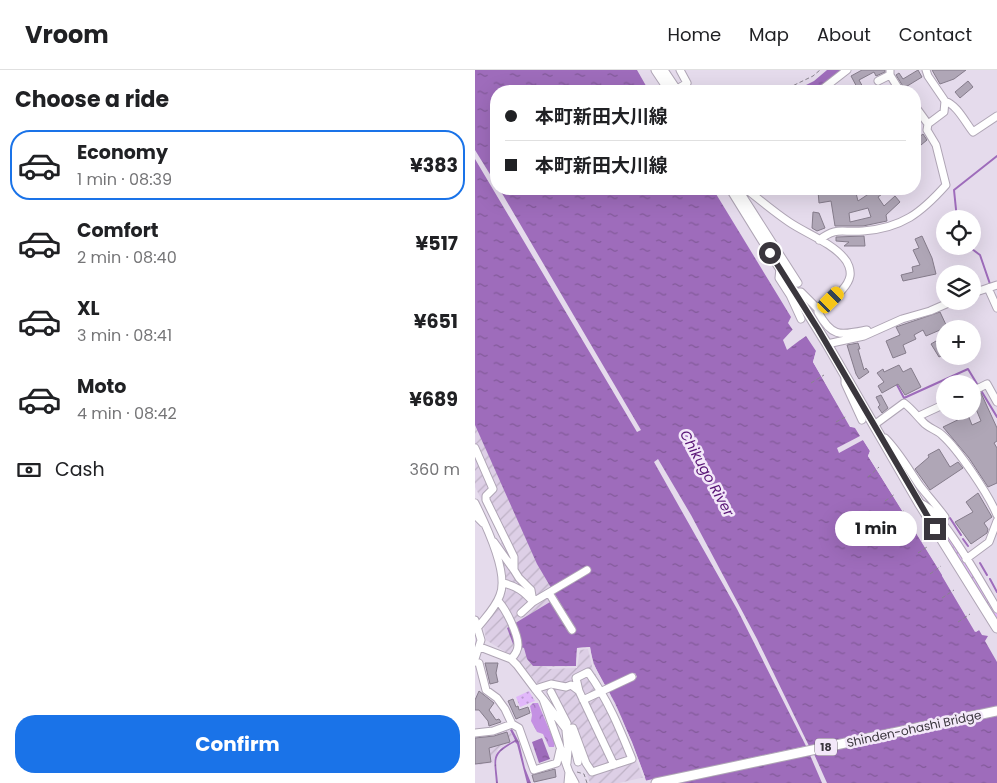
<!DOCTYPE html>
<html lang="en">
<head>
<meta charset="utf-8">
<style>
  body { margin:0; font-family:Poppins,"Noto Sans JP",sans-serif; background:#f2f2f2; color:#202124; height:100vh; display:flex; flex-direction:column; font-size:19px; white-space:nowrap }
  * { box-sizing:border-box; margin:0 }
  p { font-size:16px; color:#757577 }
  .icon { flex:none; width:28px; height:28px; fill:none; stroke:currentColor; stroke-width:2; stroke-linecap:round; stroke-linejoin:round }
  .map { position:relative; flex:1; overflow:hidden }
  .panel { display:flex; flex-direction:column; background:#fff; width:475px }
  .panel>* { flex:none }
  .guide { position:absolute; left:15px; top:15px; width:431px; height:110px; border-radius:20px; box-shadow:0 5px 20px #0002; display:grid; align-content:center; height:110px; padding:0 15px; background:#fff }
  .buttons { position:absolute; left:461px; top:140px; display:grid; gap:10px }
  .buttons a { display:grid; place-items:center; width:45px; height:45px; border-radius:50%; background:#fff; box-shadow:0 5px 20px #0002; font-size:25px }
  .end { position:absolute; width:22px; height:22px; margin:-11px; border:6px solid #3a363d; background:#fff; box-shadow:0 0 0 2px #fff }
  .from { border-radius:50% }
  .bubble { position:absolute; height:35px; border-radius:18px; background:#fff; box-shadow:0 5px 20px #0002; font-size:16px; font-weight:700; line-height:35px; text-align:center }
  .car { position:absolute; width:15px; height:30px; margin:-15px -8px; border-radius:6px; box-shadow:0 0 4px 1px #0007; background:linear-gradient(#f5c518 24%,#345 0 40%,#f5c518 0 76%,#345 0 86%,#f5c518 0) }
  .guide b { display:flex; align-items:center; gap:18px; height:48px; font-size:19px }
  .guide b+b { border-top:1px solid #e0e0e0 }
  .guide i { width:12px; height:12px; background:#202124 }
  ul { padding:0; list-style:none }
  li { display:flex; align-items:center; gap:15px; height:70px; margin:0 10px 8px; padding:0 5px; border:2px solid transparent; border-radius:20px }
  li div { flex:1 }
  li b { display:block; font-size:19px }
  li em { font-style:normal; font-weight:700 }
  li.current { border-color:#1a73e8 }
  li>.icon { width:45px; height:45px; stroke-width:1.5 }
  h2 { padding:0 15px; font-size:22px; line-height:60px }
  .pay { display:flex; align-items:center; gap:12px; height:55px; padding:0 15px; font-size:19px }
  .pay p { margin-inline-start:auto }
  .button { display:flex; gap:10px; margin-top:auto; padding:10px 15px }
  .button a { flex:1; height:58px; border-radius:20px; background:#1a73e8; color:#fff; font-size:20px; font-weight:700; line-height:58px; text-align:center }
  header { display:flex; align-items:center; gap:30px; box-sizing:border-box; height:70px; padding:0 25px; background:#fff; border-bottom:1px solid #e0e0e0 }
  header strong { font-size:24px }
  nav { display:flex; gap:28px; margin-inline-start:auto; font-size:18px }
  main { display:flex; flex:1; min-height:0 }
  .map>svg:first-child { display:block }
  .industrial { fill:url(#industrial-furrows) }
  .grass { fill:url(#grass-dots) }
  .forest { fill:url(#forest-crowns) }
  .water { fill:url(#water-ripples) }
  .pier { fill:#e5dbec }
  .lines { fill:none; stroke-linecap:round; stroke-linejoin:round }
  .stream { stroke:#9e6cbb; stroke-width:2 }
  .building { fill:#afa6b6; stroke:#857c8b; fill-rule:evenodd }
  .minor-casing { stroke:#afa5b5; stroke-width:9 }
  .major-casing { stroke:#afa5b5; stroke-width:11 }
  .path { stroke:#89838e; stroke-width:1; stroke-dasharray:4 2.5; stroke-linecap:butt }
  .minor { stroke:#fff; stroke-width:7 }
  .major { stroke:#fff; stroke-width:9 }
  .route { stroke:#3a363d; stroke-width:6 }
  .labels { text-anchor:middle; stroke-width:5; stroke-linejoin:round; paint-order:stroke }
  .shield { fill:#f3e8f9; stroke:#726b75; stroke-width:1 }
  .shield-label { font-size:11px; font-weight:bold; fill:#3a363d }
  .street-label { font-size:12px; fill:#3a363d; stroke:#f3e8f9 }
  .water-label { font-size:14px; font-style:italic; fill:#581476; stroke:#f3e8f9 }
</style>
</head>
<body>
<header>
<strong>Vroom</strong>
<nav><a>Home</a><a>Map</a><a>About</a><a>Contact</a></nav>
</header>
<main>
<section class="panel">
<h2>Choose a ride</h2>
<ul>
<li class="current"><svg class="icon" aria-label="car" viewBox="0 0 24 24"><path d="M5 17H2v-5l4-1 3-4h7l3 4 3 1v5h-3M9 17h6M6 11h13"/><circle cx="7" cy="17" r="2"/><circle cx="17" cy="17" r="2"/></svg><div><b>Economy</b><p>1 min · 08:39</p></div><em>¥383</em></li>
<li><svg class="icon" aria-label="car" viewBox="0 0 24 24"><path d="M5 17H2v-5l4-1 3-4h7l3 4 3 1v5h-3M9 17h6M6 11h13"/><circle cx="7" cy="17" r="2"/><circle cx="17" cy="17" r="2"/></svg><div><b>Comfort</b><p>2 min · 08:40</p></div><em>¥517</em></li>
<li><svg class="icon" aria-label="car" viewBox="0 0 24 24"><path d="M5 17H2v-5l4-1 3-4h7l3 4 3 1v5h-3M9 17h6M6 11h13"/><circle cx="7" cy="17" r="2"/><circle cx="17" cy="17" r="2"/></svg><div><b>XL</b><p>3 min · 08:41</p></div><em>¥651</em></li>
<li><svg class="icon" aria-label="car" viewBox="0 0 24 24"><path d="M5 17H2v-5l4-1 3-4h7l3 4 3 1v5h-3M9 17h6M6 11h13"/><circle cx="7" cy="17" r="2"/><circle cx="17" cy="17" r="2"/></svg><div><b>Moto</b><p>4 min · 08:42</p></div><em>¥689</em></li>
</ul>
<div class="pay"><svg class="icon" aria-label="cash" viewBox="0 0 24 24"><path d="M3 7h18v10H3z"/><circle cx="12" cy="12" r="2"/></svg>Cash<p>360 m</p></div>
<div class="button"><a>Confirm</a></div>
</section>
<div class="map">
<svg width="522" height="713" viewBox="0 0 522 713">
  <defs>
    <pattern id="industrial-furrows" width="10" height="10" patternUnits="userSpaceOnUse" patternTransform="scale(1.25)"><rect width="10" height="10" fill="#ddcfe6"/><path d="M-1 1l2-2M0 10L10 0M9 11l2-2" fill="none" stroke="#beb2c6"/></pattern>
    <pattern id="grass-dots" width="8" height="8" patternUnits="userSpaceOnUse" patternTransform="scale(1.25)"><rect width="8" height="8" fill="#e1b7fa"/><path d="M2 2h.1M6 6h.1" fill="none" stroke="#b796cc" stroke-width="1.8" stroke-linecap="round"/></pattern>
    <pattern id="forest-crowns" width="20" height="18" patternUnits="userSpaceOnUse" patternTransform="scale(1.25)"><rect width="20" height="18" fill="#c491e3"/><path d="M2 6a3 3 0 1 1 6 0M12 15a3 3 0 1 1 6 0" fill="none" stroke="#a077b9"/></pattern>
    <pattern id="water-ripples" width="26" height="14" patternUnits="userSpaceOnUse" patternTransform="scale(1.25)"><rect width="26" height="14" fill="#9e6cbb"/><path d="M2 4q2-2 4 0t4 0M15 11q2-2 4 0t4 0" fill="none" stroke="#825a99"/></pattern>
  </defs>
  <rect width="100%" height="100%" fill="#e5dbec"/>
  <path class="industrial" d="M 0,323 L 119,572 L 139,632 L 170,707 L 144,713 L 115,713 L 99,666 L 77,631 L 42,589 L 11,570 L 9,557 L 32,521 L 26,468 L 0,417 Z
    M 33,658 L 40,670 L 23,679 L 18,693 L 0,695 L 0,665 Z"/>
  <path class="grass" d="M 450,437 L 464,452 L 522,544 L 522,549 Z
    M 54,621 L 60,631 L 45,637 L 41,627 Z"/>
  <path class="forest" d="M 58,633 L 63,633 L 80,673 L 79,677 L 74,677 L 68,664 L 62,662 L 56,651 L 57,645 L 55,636 Z"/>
  <path class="water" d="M 0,0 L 162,0 L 174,21 L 21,21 L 21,119 L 238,119 L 316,247 L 313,253 L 325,270 L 331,266 L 341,281 L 338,292 L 375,357 L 380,357 L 395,381 L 393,386 L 467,505 L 501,562 L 504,560 L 507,565 L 513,566 L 510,571 L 522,592 L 522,713 L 172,713 C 162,686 152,659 140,633 C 129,611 119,603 115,577 L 102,578 L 101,596 L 58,596 L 52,589 L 49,578 L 38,574 L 32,558 L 75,532 L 96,564 L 101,560 L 62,494 L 0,355 Z
    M 352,0 L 366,0 C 346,17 346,21 319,21 L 339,11 Z
    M 37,659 L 44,672 L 50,698 L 56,713 L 52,713 L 42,674 L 40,672 C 16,685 21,689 23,713 L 21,713 C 19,686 15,684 40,670 L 35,660 Z
    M 67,668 L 75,689 L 64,693 L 57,672 Z"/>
  <path class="pier" d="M 0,80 L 21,114 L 21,119 L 24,119 L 28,125 L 166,360 L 162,362 L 0,89 Z
    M 320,257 L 326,267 L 333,264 L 312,280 L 308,270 Z
    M 344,280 L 341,292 L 350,310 L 377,355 L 382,356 L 397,380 L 396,385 L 469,503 L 469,506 L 501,559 L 504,558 L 506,559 L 500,562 L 467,506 L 467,504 L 393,386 L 395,381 L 388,370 L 364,383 L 362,378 L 385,366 L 380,358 L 376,357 L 338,292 L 341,281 Z
    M 183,389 L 216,445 L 282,569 L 334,676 L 522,636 L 522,646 L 339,684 L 352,713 L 347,713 L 335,685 L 200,713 L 169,713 L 169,711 L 331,676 L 262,539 L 179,392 Z
    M 115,577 L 118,593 L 131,617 L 160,603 L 162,607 L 134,622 L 157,672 L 170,707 L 168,708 L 155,673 L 137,633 L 118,600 L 113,579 L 105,580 L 102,598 L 73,599 L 71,597 L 101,596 L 102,578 Z"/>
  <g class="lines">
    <path class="stream" d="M 482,149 L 479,120 L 522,86
      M 493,176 L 505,185 L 515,214
      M 421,313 L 429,328 L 493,299 L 522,347
      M 475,448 L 486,465
      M 488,469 L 493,476
      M 505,493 L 512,505
      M 515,509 L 522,522"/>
  </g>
  <path class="building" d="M 387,0 L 410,0 L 410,2 L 401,6 L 399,2 L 384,10 L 389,19 L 384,21 L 376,6 Z
    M 443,0 L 447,7 L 429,18 L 421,5 L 424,3 L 428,9 Z
    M 457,0 L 491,0 L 479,9 L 465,14 Z
    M 493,11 L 498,17 L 485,28 L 480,22 Z
    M 448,64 L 452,70 L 440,80 L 440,68 L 441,69 Z
    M 368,119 L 380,119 L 383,131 L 401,119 L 414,119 L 403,127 L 409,136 L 420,126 L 425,132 L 411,145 L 412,151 L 388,156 L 360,156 L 356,131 L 344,133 L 343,121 L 351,120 L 352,122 ZM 393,138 L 396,147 L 375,152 L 374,143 Z
    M 338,142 L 344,143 L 350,158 L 342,161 L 337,158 Z
    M 389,166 L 390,176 L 369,176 L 374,172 L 361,171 L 361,167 Z
    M 447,166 L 457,188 L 461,204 L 428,211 L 426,205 L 438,202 L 437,197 L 445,195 L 438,180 L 444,178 L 440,169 Z
    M 465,242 L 472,257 L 451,266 L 448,260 L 439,265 L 441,269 L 428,275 L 431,283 L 418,288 L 411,271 L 425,265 L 421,257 Z
    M 461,271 L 467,279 L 470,277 L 470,284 L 464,287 L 456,274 Z
    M 383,273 L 385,279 L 383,279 L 389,300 L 391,298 L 394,302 L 384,309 L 381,304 L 372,275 Z
    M 424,295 L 428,302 L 436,298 L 446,317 L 430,325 L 423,314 L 407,323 L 403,316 L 409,312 L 402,303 L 408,299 L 409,302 Z
    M 506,323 L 522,358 L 522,371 L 519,373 L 522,378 L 522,413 L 513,417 L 494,388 L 468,357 L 493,345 L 497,355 L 506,351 L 501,339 L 498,341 L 498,326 Z
    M 406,325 L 413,338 L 407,343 L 403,337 L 405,335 L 401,327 Z
    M 464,379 L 475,397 L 483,392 L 488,398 L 455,420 L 440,399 L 454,387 L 453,385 Z
    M 503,423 L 517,447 L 509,453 L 513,459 L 512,463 L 496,474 L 480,452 L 498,442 L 491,432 Z
    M 10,593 L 23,593 L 21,603 L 23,612 L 15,614 Z
    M 4,621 L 19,633 L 14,640 L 21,650 L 24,649 L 26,652 L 14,656 L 13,651 L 4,640 L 0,640 L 0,630 Z
    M 38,629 L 41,637 L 43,636 L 44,640 L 53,637 L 55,643 L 41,649 L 33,631 Z
    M 32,662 L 35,672 L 14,678 L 16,692 L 0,694 L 0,668 L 19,666 Z
    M 80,699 L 81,707 L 59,712 L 57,705 Z"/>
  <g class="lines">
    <g class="minor-casing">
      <path id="minor" d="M 189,0 L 203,21
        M 415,5 L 425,21
        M 403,11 L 415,5 L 415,0
        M 202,19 L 212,13 L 205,0
        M 345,21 L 372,0
        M 470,31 C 482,35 490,52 498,62 L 522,46
        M 440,36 L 453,54
        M 263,119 L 323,213
        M 271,119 C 285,130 299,142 314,152 C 330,163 357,173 369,188 C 373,192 376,200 375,206 C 373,218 357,230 347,237 L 343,239 L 326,222 L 320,222
        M 344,170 C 362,156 367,163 388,161 C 427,158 446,143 471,115 L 461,75 L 452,60 L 453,54 L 469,42 L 470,31 L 453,6 L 451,0
        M 305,198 L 304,208 L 315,225 L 326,249
        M 513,218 L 522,238
        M 498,223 L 522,215
        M 343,239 L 343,242 C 357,268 365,265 392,260 L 394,263
        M 352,274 L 389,266 L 427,249 L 455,241 L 478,231
        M 370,307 L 370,313 L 387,350
        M 498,321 L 512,314 L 522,332
        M 444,346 L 470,334
        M 399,355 L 429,333 C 437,339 441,345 448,352 C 453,358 462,360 467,365 C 483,379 514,425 522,445
        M 407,369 L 410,368 C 424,382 434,400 445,416 C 453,426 462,436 470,447 L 467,451
        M 0,378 L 18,419 L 11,426 L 11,430 L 39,487 L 39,500 L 44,508 L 56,520 L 58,532
        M 0,433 C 10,453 34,503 25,525 C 21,537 11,547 3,557 L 0,559
        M 444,433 C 464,435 510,519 522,539
        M 0,445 L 8,453
        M 19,472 L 39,500
        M 491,489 L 514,472 L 522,451
        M 28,513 C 41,516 49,521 58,532
        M 74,523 L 97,560
        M 23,531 C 31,539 43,564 43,575 C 43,581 40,585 36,589
        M 46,543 L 58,532 L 112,500
        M 0,550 L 6,570 L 0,589
        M 5,577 L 36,589 L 42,595 L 60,619 L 68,629 L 94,702 L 93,713
        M 0,592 L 4,593 L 11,620 L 22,628 L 30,639 L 37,654
        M 60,619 L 76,614 L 91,617 L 96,615 L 104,621
        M 76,622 L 92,653
        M 68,629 L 91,659 L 98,658 L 111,693 L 117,702 L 157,689 C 144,657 133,630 113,602 L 101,608 L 104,621 L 139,695
        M 108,630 L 157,607
        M 91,661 L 93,680 L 92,693
        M 0,663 L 18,661 L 37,654 L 44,658 L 59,700 L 82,693 L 85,680
        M 96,663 L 103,692
        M 94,702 L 100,713"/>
    </g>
    <g class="major-casing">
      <path id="major" d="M 181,0 L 195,21
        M 256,119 L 352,274 L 444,433 L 522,558
        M 181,713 L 522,641"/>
    </g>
    <path class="path" d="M 307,21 L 338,6 L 345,0
      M 336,313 L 349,305
      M 361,352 L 372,346
      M 393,407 L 404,397
      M 410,431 L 420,424
      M 420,447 L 430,440
      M 443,483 L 452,477
      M 455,504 L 466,496
      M 467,528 L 479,520
      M 483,552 L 495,544
      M 102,702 L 109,704 L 112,713"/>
    <use href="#minor" class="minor"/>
    <use href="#major" class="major"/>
  </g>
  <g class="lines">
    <path class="route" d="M 295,183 L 343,259 L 460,459"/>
  </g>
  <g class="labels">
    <rect class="shield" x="340" y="668.5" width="22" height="17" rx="4"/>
    <g class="shield-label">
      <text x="351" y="681">18</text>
    </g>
    <g class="street-label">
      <text transform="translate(439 659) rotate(-12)" y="4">Shinden-ohashi Bridge</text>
    </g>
    <g class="water-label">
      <text transform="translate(232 403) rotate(61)" y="5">Chikugo River</text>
    </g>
  </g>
</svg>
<div class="buttons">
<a><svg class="icon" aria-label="locate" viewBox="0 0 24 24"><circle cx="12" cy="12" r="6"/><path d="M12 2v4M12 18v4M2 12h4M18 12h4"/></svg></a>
<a><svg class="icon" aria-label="layers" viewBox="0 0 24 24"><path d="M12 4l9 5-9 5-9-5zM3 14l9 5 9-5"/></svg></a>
<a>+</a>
<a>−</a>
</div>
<i class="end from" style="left:295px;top:183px"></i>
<i class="end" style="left:460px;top:459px"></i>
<div class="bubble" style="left:360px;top:441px;width:82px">1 min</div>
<i class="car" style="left:356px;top:230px;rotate:45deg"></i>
<div class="guide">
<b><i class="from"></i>本町新田大川線</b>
<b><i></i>本町新田大川線</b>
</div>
</div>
</main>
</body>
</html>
